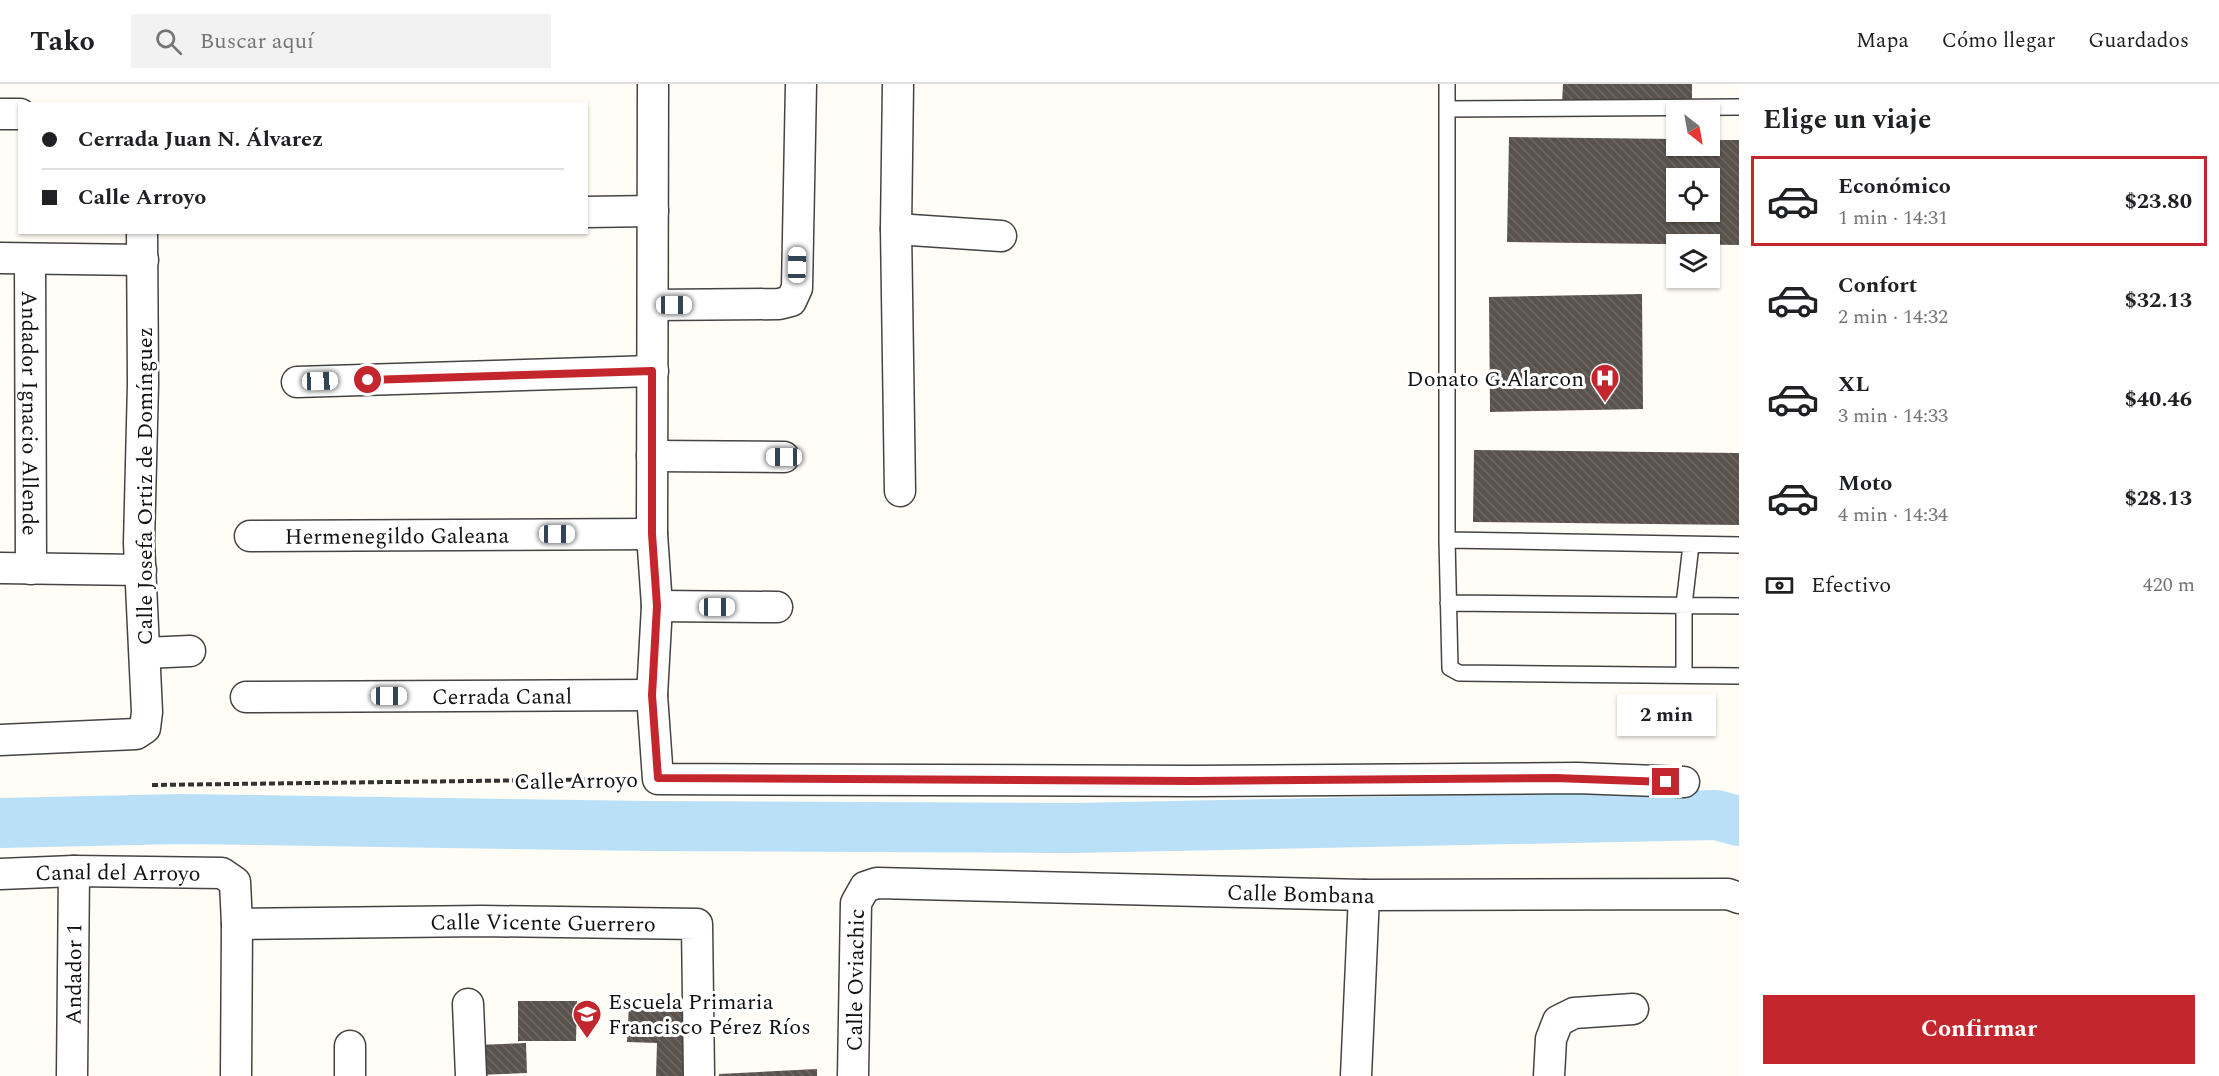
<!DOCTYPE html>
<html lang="es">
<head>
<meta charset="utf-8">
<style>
  body { margin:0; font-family:Spectral,serif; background:#f2f2f2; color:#202124; height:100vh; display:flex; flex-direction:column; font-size:22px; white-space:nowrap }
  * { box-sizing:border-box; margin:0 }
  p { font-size:20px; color:#757577 }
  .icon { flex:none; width:33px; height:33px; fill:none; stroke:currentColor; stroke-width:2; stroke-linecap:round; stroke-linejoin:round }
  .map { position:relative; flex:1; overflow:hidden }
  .sheet { display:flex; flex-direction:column; background:#fff; width:480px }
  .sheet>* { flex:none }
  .hud { position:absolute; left:18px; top:18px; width:570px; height:132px; border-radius:0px; box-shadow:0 2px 4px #0004; display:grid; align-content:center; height:132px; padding:0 24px; background:#fff }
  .needle { width:39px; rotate:149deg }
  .buttons { position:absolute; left:1666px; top:18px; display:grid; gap:12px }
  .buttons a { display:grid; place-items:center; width:54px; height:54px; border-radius:0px; background:#fff; box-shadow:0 2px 4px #0004; font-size:30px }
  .end { position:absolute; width:27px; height:27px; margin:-14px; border:8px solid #c4262e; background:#fff; box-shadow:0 0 0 3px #fff }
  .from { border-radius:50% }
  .bubble { position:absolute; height:42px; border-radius:0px; background:#fff; box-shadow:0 2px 4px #0004; font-size:20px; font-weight:700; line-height:42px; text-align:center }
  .car { position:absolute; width:18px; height:36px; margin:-18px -9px; border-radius:8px; box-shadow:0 0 4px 2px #0007; background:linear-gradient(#fff 24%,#345 0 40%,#fff 0 76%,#345 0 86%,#fff 0) }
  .hud b { display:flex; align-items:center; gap:21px; height:57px; font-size:22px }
  .hud b+b { border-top:2px solid #e0e0e0 }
  .hud i { width:15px; height:15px; background:#202124 }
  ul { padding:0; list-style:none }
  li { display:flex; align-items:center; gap:18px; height:90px; margin:0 12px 9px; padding:0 12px; border:3px solid transparent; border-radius:0px }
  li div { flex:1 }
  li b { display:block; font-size:22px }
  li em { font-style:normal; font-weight:700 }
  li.selected { border-color:#c4262e }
  li>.icon { width:54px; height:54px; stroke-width:1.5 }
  h2 { padding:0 24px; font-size:27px; line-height:72px }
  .pay { display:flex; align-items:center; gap:15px; height:66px; padding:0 24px; font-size:22px }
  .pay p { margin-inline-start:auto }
  .primary-button { display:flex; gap:12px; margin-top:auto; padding:12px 24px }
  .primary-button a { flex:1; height:69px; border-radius:0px; background:#c4262e; color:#fff; font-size:24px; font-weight:700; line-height:69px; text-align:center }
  header { display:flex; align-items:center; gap:36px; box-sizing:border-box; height:84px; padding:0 30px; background:#fff; border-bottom:2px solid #e0e0e0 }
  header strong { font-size:28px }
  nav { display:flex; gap:33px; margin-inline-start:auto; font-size:21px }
  .search { width:420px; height:54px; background:#f2f2f2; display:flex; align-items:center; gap:15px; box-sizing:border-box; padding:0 21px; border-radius:0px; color:#757577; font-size:22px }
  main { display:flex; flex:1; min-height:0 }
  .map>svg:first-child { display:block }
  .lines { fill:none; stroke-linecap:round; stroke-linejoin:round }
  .river { stroke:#b9e0f7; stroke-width:50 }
  .building { fill:url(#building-back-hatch); fill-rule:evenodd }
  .lane-casing { stroke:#444; stroke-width:18 }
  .street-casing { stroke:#444; stroke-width:33 }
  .path { stroke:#333; stroke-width:4; stroke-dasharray:6 3; stroke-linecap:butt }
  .lane { stroke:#fff; stroke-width:15 }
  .street { stroke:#fff; stroke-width:30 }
  .route { stroke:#c4262e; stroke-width:8 }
  .labels { text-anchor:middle; stroke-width:6; stroke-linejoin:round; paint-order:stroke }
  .poi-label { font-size:22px; fill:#111; stroke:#fff; text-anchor:end }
  .street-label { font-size:22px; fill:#111; stroke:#fff }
</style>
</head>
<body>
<header>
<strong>Tako</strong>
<div class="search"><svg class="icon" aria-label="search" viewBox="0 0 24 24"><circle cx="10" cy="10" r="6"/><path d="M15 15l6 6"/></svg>Buscar aquí</div>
<nav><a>Mapa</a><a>Cómo llegar</a><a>Guardados</a></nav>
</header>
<main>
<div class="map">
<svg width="1739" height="992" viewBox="0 0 1739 992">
  <defs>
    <pattern id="building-back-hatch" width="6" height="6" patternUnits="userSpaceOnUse" patternTransform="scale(1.5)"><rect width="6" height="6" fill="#5a524d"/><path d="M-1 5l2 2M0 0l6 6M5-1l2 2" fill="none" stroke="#6d6662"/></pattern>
  </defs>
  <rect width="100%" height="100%" fill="#fffdf5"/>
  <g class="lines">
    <path class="river" d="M 0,739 L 181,735 L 649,742 L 1074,744 L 1716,731 L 1739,737"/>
  </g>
  <path class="building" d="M 1563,0 L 1692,0 L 1692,20 L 1562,19 Z
    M 1509,53 L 1677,55 L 1677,62 L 1710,62 L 1710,56 L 1739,56 L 1739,161 L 1507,158 ZM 1677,94 L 1710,94 L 1710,128 L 1677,128 Z
    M 1642,210 L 1643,325 L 1490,328 L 1489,213 Z
    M 1474,366 L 1739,369 L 1739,441 L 1473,438 Z
    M 518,917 L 577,917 L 576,957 L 518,957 Z
    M 629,921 L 692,923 L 691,992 L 656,992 L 657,959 L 627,958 Z
    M 526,959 L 527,989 L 478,991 L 477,961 Z
    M 817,985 L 817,992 L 719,992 L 719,990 Z"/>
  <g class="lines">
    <g class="lane-casing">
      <path id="lane" d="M 1447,0 L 1447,456 L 1450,584 L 1459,589 L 1739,592
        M 1447,25 L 1739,23
        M 1447,456 L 1739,461
        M 1448,519 L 1739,522
        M 1684,590 L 1684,521 L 1691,461"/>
    </g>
    <g class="street-casing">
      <g id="street">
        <path d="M 653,0 L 652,450 L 657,522 L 652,611 L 658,695 L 1193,697 L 1577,694 L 1684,698"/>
        <path d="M 898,0 L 896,145 L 900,407"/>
        <path d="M 0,30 L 20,30"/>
        <path d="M 586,128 L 653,127"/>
        <path d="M 896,145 L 1001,152"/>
        <path d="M 0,174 L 143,176"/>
        <path id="s1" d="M 30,175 L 31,485"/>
        <path d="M 653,221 L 779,220 L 791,217 L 797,204 L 801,0"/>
        <path d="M 297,298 L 653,287"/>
        <path d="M 652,372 L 784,373"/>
        <path id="s2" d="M 250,452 L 652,450"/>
        <path d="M 0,484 L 141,486"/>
        <path d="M 657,522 L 777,523"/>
        <path d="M 145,569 L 190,567"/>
        <path id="s3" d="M 246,613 L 652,611"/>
        <path d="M 0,656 L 136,650 L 145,644 L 147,628 L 139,459 L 143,300 L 142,148"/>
        <path id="s4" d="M 0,790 L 74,787 L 222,789 L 235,798 L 237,840 L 236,992"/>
        <path id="s5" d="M 237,840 L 482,837 L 697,840 L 699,992"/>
        <path d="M 468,920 L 471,992"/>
        <path id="s6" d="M 72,992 L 74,787"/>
        <path d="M 350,992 L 350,962"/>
        <path id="s7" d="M 853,992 L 856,819 L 865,803 L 877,799 L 1364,811 L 1728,810 L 1739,814"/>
        <path d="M 1356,992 L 1364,811"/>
        <path d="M 1549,992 L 1551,955 L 1558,937 L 1574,929 L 1633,925"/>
      </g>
    </g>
    <path class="path" d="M 152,701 L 631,695"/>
    <use href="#lane" class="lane"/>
    <use href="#street" class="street"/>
  </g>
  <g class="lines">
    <path class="route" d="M 368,296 L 652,287 L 652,450 L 657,522 L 652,611 L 658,694 L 1193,697 L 1555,694 L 1666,698"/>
  </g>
  <defs>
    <g id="hospital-pin" transform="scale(1.5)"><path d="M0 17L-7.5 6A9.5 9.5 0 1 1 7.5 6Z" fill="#c4262e" stroke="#fff"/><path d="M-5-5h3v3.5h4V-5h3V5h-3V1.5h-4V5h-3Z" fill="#fff"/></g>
    <g id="school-pin" transform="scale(1.5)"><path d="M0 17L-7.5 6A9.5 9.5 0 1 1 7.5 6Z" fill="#c4262e" stroke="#fff"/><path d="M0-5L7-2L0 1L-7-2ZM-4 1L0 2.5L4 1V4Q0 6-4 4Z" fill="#fff"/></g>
  </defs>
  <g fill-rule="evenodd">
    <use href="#hospital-pin" x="1605" y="294"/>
    <use href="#school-pin" x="587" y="930"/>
  </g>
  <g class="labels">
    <g class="poi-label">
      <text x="1584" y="302">Donato G.Alarcon</text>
      <text x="608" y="925" text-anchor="start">Escuela Primaria<tspan x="608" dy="25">Francisco Pérez Ríos</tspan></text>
    </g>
    <g class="street-label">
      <text dy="8" stroke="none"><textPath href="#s1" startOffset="154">Andador Ignacio Allende</textPath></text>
      <text transform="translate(144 402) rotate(-90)" y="8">Calle Josefa Ortiz de Domínguez</text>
      <text dy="8" stroke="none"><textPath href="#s2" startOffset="147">Hermenegildo Galeana</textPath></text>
      <text dy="8" stroke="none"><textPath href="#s3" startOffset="256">Cerrada Canal</textPath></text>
      <text transform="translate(576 696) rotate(-1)" y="8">Calle Arroyo</text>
      <text dy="8" stroke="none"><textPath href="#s4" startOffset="118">Canal del Arroyo</textPath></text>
      <text dy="8" stroke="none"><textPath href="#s7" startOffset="628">Calle Bombana</textPath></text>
      <text dy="8" stroke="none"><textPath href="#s5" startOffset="306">Calle Vicente Guerrero</textPath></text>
      <text dy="8" stroke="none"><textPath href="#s6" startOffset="102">Andador 1</textPath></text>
      <text dy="8" stroke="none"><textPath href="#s7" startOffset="96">Calle Oviachic</textPath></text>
    </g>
  </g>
</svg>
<div class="buttons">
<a><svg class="needle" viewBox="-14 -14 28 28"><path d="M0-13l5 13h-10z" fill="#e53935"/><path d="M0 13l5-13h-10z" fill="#757577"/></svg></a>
<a><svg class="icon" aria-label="locate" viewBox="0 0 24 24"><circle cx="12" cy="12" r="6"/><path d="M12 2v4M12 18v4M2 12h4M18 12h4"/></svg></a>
<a><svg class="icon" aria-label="layers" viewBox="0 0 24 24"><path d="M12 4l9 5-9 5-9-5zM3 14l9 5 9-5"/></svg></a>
</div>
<i class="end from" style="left:368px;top:296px"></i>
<i class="end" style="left:1666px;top:698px"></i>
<div class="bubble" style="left:1617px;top:610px;width:99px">2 min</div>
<i class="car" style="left:797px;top:181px;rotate:1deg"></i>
<i class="car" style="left:674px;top:221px;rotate:90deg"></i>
<i class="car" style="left:320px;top:297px;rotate:88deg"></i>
<i class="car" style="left:784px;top:373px;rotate:270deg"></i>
<i class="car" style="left:557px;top:450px;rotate:90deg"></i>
<i class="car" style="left:717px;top:523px;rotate:90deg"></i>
<i class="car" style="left:389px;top:612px;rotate:90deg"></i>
<div class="hud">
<b><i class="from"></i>Cerrada Juan N. Álvarez</b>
<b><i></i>Calle Arroyo</b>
</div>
</div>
<section class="sheet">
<h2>Elige un viaje</h2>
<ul>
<li class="selected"><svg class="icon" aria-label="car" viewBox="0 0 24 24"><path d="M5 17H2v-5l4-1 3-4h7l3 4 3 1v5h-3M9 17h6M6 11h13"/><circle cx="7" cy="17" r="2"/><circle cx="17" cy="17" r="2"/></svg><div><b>Económico</b><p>1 min · 14:31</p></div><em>$23.80</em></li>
<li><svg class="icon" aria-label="car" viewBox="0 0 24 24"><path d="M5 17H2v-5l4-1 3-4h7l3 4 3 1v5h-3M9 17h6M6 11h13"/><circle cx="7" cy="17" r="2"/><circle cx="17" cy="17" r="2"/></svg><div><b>Confort</b><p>2 min · 14:32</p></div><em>$32.13</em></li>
<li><svg class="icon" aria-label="car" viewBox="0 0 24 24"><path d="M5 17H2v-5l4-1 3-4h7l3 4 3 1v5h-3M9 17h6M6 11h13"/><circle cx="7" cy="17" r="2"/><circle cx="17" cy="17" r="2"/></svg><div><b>XL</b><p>3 min · 14:33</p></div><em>$40.46</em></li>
<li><svg class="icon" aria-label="car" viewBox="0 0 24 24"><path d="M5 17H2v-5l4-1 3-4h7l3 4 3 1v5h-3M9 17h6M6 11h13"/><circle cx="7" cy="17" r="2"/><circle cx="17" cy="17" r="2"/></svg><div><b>Moto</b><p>4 min · 14:34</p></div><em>$28.13</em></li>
</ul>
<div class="pay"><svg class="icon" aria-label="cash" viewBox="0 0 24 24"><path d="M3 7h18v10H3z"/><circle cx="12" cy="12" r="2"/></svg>Efectivo<p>420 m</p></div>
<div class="primary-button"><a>Confirmar</a></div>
</section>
</main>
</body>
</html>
